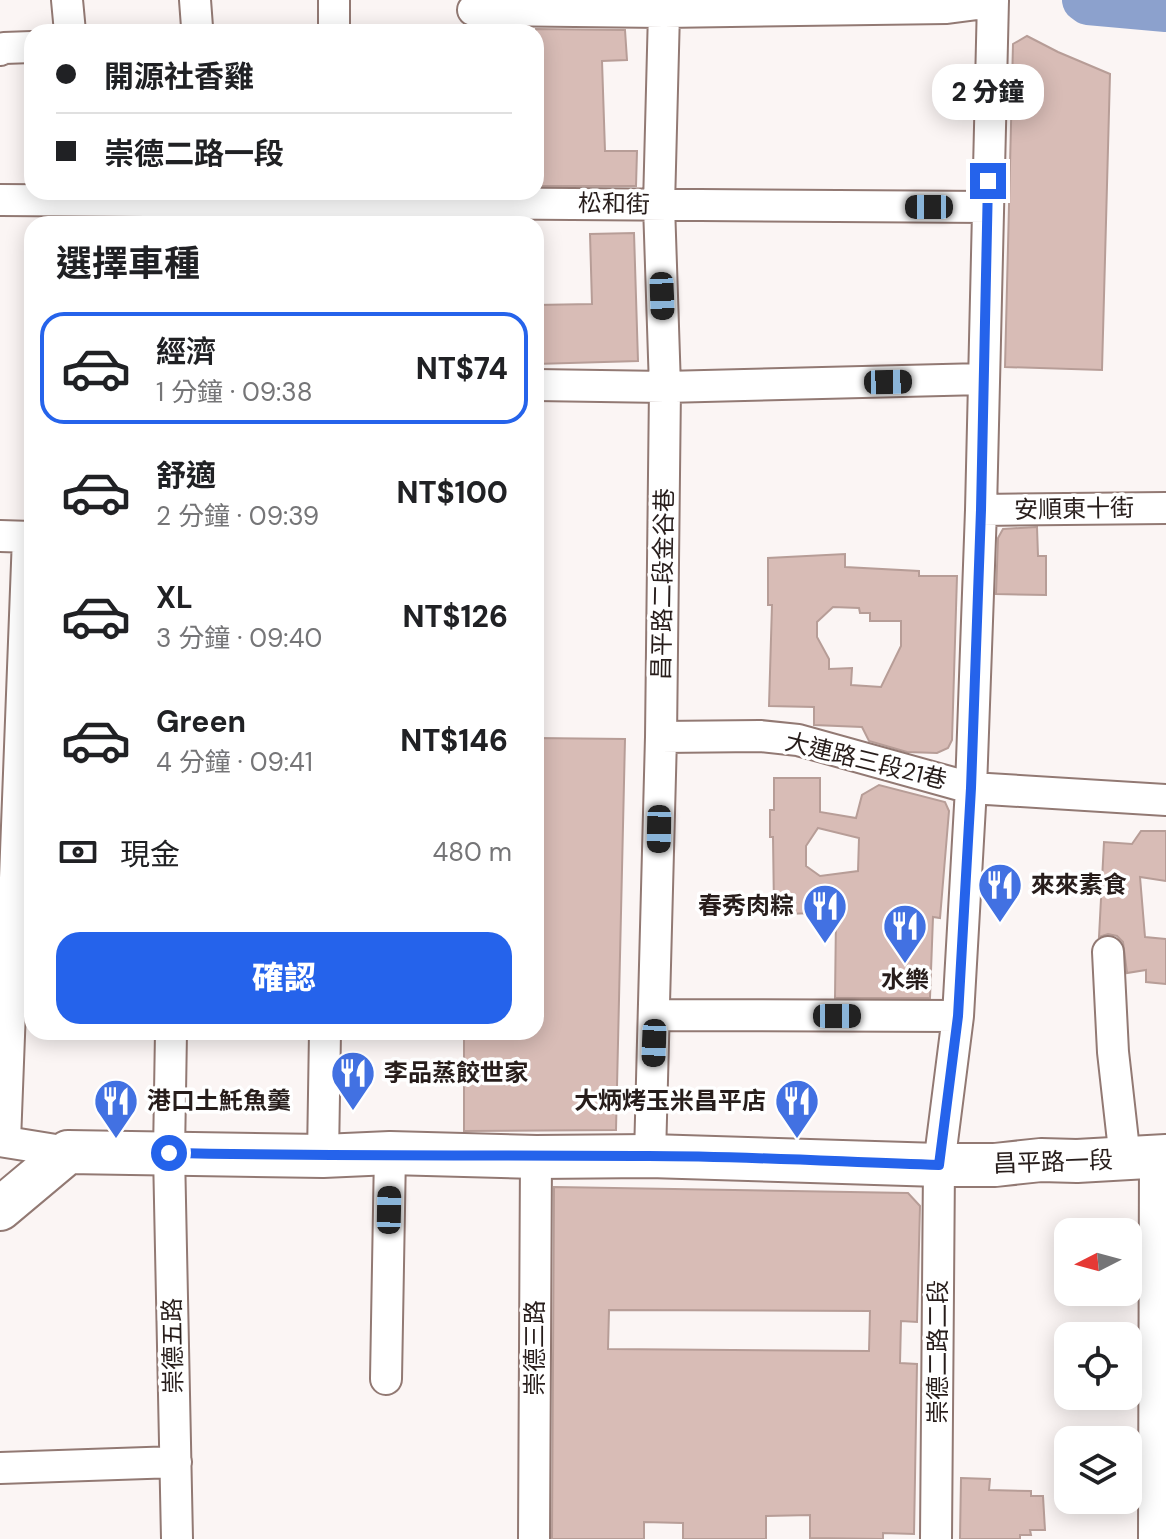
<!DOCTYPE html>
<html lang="zh-TW">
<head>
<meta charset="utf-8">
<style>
  body { margin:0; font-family:"DM Sans","Noto Sans TC",sans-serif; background:#f2f2f2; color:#202124; height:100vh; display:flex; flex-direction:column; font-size:30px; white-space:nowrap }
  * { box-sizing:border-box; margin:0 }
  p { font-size:26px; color:#757577 }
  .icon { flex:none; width:44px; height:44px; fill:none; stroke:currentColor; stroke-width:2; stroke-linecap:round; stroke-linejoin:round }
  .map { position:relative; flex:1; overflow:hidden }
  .details { position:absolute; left:24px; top:216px; width:520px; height:824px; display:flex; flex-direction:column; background:#fff; border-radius:24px; box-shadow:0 4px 20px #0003 }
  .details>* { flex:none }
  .hud { position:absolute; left:24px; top:24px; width:520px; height:176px; border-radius:24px; box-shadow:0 4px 20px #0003; display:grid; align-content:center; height:176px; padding:0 32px; background:#fff }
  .needle { width:52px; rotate:264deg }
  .buttons { position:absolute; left:1054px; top:1218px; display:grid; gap:16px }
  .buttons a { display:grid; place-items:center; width:88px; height:88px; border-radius:16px; background:#fff; box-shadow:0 4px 20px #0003; font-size:40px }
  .end { position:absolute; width:36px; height:36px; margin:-18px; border:10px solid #2563eb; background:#fff; box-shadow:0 0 0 4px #fff }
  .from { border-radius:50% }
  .bubble { position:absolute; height:56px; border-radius:24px; background:#fff; box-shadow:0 4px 20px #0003; font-size:26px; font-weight:800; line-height:56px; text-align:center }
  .car { position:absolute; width:24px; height:48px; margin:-24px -12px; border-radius:10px; box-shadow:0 0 6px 2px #0007; background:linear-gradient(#222 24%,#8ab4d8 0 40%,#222 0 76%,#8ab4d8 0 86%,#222 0) }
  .hud b { display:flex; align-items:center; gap:28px; height:76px; font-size:30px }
  .hud b+b { border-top:2px solid #e0e0e0 }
  .hud i { width:20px; height:20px; background:#202124 }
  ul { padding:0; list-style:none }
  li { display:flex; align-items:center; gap:24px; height:112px; margin:0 16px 12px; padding:0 16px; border:4px solid transparent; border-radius:24px }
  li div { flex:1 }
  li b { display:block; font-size:30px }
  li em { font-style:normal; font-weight:800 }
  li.active { border-color:#2563eb }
  li>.icon { width:72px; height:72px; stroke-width:1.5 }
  h2 { padding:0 32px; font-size:36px; line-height:96px }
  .pay { display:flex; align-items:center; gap:20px; height:88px; padding:0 32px; font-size:30px }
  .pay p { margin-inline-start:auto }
  .button { display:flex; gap:16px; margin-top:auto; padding:16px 32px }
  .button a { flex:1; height:92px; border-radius:24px; background:#2563eb; color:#fff; font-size:32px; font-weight:800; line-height:92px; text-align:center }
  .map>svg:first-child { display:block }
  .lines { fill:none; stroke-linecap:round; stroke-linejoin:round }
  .river { stroke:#8ca1cd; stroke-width:44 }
  .building { fill:#d8bcb6; stroke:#b79d97; stroke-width:2; fill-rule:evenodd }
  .street-casing { stroke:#927973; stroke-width:34 }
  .secondary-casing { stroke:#927973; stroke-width:46 }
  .street { stroke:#fff; stroke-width:30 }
  .secondary { stroke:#fff; stroke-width:42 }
  .route { stroke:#2563eb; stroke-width:10 }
  .labels { text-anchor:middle; stroke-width:7; stroke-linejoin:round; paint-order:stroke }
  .street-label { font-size:24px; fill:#271d1b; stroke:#fff }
  .poi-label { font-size:24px; font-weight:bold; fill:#271d1b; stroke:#fff; text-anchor:start }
</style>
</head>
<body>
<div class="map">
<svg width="1166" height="1539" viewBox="0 0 1166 1539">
  <rect width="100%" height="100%" fill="#fbf5f4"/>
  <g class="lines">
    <path class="river" d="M 1084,0 L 1088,3 L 1166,10"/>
  </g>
  <path class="building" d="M 536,29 L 625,30 L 627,60 L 602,61 L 605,151 L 637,151 L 636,186 L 536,186 Z
    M 1027,36 L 1058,52 L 1110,74 L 1102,370 L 1005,367 L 1013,44 Z
    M 634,233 L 638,361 L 536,364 L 536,305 L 592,304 L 590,234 Z
    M 1037,527 L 1038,556 L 1046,556 L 1046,595 L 996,594 L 998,538 L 1003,529 Z
    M 845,554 L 845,567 L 919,571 L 919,576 L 957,576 L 952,740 L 948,748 L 937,753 L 907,752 L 869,741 L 862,727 L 814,725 L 814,707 L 769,706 L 772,605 L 768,605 L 768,558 ZM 833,607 L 859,608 L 860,613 L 870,613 L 870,621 L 901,621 L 901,646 L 881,687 L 851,685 L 852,668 L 829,669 L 829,659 L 817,637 L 817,622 Z
    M 536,738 L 625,739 L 616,1130 L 464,1131 L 464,1032 L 536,1032 Z
    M 774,778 L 820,778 L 820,812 L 856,818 L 862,795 L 879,785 L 945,802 L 949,811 L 940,918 L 933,917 L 930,998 L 835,998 L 836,916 L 818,916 L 818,913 L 784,914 L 784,910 L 774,909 L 773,837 L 770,837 L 770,810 L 774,810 ZM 818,828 L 859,838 L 858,871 L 820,876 L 806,866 L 806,846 Z
    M 1141,831 L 1166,831 L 1166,881 L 1140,877 L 1145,937 L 1166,939 L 1166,984 L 1146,982 L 1146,970 L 1127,973 L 1123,942 L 1117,936 L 1108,934 L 1099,937 L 1104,842 L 1132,844 Z
    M 554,1187 L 908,1193 L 920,1206 L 917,1322 L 901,1321 L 900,1363 L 917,1364 L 914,1534 L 883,1533 L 883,1539 L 810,1538 L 810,1515 L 766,1516 L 766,1539 L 683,1539 L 683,1523 L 644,1522 L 644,1539 L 552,1539 ZM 609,1310 L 870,1311 L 869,1351 L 608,1349 Z
    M 961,1478 L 990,1479 L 989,1490 L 1031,1491 L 1031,1496 L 1043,1496 L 1045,1530 L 1030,1530 L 1031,1535 L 1020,1535 L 1020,1539 L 960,1539 Z"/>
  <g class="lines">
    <g class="street-casing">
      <path id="street" d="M 67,0 L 70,32
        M 195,0 L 197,27
        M 334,0 L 334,32
        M 473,10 L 664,12 L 947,8 L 993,2
        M 0,50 L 4,48 L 32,47
        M 0,200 L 988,207
        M 536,385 L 665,387 L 983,379
        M 981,510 L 1166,508
        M 0,536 L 32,537
        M 661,737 L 760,736 L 798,740 L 971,788 L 1166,800
        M 1108,952 L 1113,1052 L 1125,1159
        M 655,1015 L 958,1016
        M 171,1032 L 169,1153 L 177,1539
        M 0,1141 L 68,1152
        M 5,1141 L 28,537
        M 323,1156 L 325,1032
        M 650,1156 L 661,737 L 665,387 L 659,205 L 664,12
        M 386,1379 L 390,1153
        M 0,1468 L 176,1462
        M 534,1539 L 536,1157
        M 936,1539 L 939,1165 L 958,1016 L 971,788 L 981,510 L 993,0
        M 1154,1539 L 1155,1157"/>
    </g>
    <g class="secondary-casing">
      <path id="secondary" d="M 0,1209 L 68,1152 L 323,1156 L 390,1153 L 536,1157 L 650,1156 L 939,1165 L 995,1165 L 1041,1160 L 1077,1161 L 1166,1156"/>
    </g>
    <use href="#street" class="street"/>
    <use href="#secondary" class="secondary"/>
  </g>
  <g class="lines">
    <path class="route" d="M 169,1153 C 329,1156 489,1155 648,1156 C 745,1156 842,1162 939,1165 L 958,1016 L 971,788 L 981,510 L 988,181"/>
  </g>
  <defs>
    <g id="restaurant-pin" transform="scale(2.3)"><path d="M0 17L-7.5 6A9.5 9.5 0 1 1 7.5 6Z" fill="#4271e2" stroke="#fff"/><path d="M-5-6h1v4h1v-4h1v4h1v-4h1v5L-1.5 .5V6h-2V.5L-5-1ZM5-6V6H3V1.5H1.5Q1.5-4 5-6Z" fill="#fff"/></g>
  </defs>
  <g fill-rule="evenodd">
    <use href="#restaurant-pin" x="1000" y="885"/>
    <use href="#restaurant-pin" x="825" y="906"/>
    <use href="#restaurant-pin" x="905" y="926"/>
    <use href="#restaurant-pin" x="353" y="1073"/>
    <use href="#restaurant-pin" x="116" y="1101"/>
    <use href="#restaurant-pin" x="797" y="1101"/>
  </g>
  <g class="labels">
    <g class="street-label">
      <text transform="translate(614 204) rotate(1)" y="8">松和街</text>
      <text transform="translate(1074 509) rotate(-1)" y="8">安順東十街</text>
      <text transform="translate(663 584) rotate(-89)" y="8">昌平路二段金谷巷</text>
      <text transform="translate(866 761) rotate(14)" y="8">大連路三段21巷</text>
      <text transform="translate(1053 1162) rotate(-2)" y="8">昌平路一段</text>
      <text transform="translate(173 1346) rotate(-91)" y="8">崇德五路</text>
      <text transform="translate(535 1348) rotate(-90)" y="8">崇德三路</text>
      <text transform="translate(938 1352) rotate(-90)" y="8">崇德二路二段</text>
    </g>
    <g class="poi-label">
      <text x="1031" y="893">來來素食</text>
      <text x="794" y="914" text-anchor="end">春秀肉粽</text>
      <text x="905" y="988" text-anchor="middle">水樂</text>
      <text x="384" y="1081">李品蒸餃世家</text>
      <text x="147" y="1109">港口土魠魚羹</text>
      <text x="766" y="1109" text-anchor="end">大炳烤玉米昌平店</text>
    </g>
  </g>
</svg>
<div class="buttons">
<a><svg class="needle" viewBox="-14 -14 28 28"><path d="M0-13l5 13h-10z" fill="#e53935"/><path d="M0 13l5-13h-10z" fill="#757577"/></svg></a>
<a><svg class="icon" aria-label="locate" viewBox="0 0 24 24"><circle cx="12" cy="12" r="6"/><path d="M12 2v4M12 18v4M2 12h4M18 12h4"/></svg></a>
<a><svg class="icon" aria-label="layers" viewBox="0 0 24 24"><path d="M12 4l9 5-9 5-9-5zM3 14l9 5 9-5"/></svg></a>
</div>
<i class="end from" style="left:169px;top:1153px"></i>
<i class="end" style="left:988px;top:181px"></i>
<div class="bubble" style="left:932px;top:64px;width:112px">2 分鐘</div>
<i class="car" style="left:929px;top:207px;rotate:270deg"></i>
<i class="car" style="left:662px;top:296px;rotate:178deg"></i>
<i class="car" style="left:888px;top:382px;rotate:89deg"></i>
<i class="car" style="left:659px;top:829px;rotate:181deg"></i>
<i class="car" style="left:837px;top:1016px;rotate:90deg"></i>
<i class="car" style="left:654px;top:1043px;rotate:182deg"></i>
<i class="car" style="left:389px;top:1210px;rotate:1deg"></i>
<div class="hud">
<b><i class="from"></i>開源社香雞</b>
<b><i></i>崇德二路一段</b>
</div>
<section class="details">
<h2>選擇車種</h2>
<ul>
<li class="active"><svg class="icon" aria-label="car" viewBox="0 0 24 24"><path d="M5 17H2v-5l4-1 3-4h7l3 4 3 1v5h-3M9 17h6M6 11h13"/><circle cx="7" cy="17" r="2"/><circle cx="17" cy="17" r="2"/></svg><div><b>經濟</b><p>1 分鐘 · 09:38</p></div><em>NT$74</em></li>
<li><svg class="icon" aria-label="car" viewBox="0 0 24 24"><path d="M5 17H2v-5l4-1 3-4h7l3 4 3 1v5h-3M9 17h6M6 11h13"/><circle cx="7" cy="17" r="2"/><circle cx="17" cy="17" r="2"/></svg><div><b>舒適</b><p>2 分鐘 · 09:39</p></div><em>NT$100</em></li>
<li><svg class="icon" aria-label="car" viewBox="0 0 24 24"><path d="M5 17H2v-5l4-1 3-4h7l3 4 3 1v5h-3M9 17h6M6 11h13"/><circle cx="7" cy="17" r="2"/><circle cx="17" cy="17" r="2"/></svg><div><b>XL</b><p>3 分鐘 · 09:40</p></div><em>NT$126</em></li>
<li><svg class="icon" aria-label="car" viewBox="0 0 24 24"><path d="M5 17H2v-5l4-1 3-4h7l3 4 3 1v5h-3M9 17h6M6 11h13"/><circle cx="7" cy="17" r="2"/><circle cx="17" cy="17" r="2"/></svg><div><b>Green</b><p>4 分鐘 · 09:41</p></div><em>NT$146</em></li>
</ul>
<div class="pay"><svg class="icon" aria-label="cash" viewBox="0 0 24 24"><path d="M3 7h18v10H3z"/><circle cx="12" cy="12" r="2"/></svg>現金<p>480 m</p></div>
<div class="button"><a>確認</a></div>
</section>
</div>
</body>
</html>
